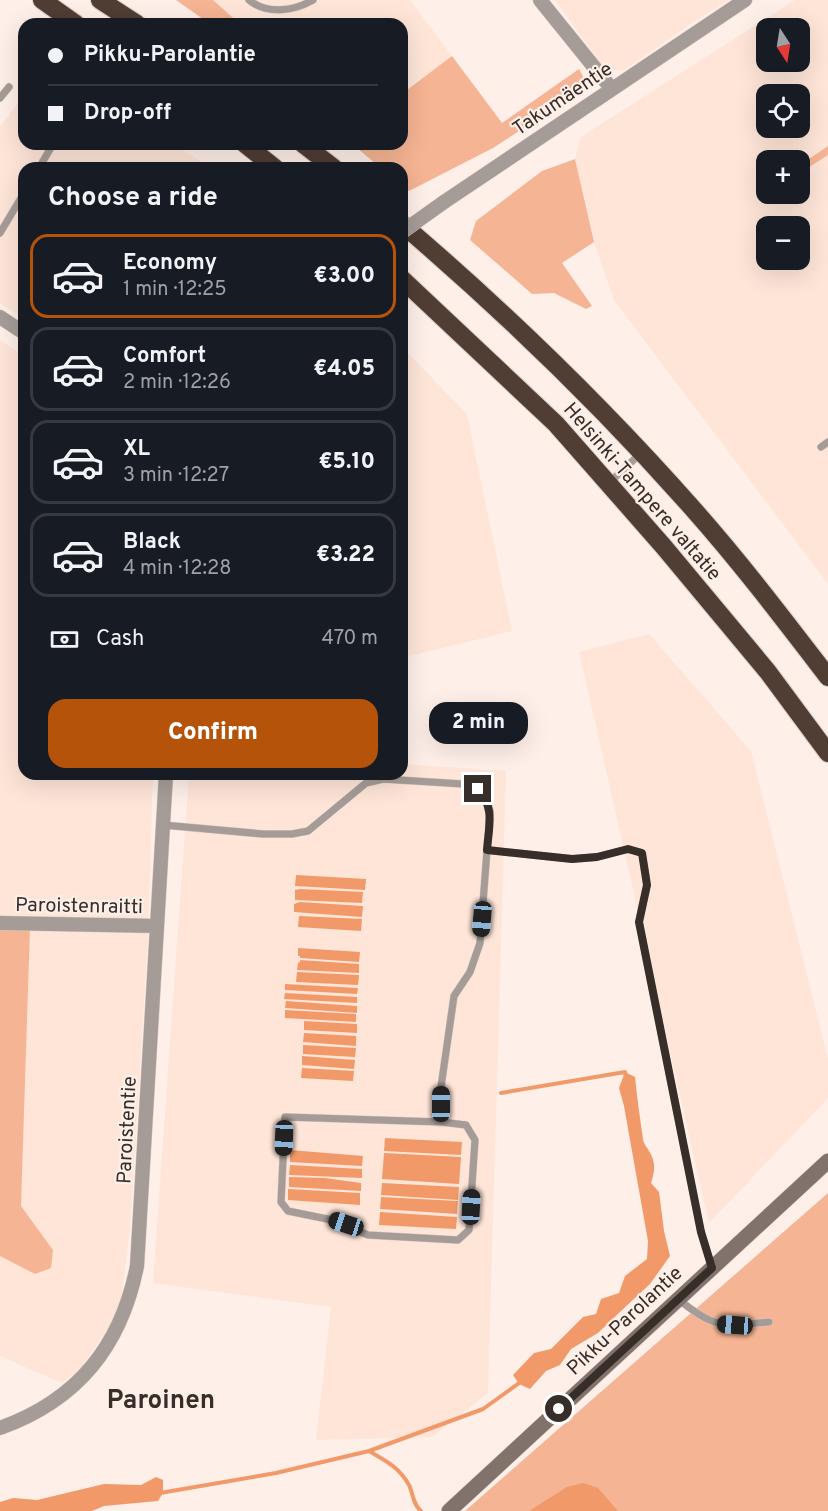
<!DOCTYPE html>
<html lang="en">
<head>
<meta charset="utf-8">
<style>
  body { margin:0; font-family:Overpass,sans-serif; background:#242831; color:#f1f3f6; height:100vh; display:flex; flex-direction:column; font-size:22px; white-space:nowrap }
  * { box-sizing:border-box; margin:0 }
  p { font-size:20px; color:#9ea1a6 }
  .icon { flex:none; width:33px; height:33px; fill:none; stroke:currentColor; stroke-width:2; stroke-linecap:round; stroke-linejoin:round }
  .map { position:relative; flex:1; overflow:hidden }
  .side { position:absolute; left:18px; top:162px; width:390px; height:618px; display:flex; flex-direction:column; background:#171b24; border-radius:18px; box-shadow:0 6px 24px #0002 }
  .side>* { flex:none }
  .hud { position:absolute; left:18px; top:18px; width:390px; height:132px; border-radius:18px; box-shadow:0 6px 24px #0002; display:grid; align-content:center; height:132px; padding:0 30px; background:#171b24 }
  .needle { width:39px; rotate:168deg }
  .buttons { position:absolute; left:756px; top:18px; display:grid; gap:12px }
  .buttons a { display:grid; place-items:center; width:54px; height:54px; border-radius:12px; background:#171b24; box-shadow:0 6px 24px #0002; font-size:30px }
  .end { position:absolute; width:27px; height:27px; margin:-14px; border:8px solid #372e2a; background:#fff; box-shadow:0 0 0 3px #fff }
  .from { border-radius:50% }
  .bubble { position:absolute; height:42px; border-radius:18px; background:#171b24; box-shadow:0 6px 24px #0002; font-size:20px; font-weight:800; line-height:42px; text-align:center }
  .car { position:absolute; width:18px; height:36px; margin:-18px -9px; border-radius:8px; box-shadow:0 0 4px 2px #0007; background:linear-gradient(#222 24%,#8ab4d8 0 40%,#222 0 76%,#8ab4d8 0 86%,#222 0) }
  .hud b { display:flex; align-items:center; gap:21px; height:57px; font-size:22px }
  .hud b+b { border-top:2px solid #363941 }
  .hud i { width:15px; height:15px; background:#f1f3f6 }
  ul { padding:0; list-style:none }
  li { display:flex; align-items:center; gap:18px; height:84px; margin:0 12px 9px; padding:0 18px; border:3px solid #363941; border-radius:18px }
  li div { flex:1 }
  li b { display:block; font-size:22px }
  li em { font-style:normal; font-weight:800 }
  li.on { border-color:#b45309 }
  li>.icon { width:54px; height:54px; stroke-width:1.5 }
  h2 { padding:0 30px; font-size:27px; line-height:72px }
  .pay { display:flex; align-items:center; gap:15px; height:66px; padding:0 30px; font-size:22px }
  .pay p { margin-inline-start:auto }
  .cta { display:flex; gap:12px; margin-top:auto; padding:12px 30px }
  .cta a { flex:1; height:69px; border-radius:18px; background:#b45309; color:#fff; font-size:24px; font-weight:800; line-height:69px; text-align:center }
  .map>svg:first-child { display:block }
  .built { fill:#fee5d8; fill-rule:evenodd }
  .green { fill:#f5b493 }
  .water { fill:#f29969 }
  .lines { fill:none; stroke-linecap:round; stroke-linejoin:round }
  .stream { stroke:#f29969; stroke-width:4 }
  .service-casing { stroke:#daccc6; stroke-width:8 }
  .minor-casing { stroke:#daccc6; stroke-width:15 }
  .secondary-casing { stroke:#daccc6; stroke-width:16 }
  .motorway-casing { stroke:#daccc6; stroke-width:20 }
  .service { stroke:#a69c97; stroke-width:7 }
  .minor { stroke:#a69c97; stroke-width:14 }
  .secondary { stroke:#81726b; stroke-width:15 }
  .motorway { stroke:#503d33; stroke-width:18 }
  .minor-bridge-casing { stroke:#daccc6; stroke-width:15; stroke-linecap:butt }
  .minor-bridge { stroke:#a69c97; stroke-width:14 }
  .route { stroke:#372e2a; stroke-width:8 }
  .labels { text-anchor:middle; stroke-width:4.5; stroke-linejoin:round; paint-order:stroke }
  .street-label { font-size:20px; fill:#372e2a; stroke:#feefe8 }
  .district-label { font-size:26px; font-weight:bold; fill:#372e2a; stroke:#feefe8 }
</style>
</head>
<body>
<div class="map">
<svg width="828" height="1511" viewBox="0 0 828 1511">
  <rect width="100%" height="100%" fill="#feefe8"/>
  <path class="built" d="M 213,0 L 410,0 L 452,56 L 402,96 L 402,24 L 240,24 Z
    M 555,0 L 729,0 L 695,21 L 623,71 L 604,68 Z
    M 795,0 L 828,0 L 828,584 L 614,300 L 594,242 L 575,159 L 581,137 ZM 766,28 L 800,28 L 800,62 L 766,62 ZM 766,94 L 800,94 L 800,128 L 766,128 ZM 766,160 L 800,160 L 800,194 L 766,194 ZM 766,226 L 800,226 L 800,260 L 766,260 Z
    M 24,95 L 24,144 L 174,144 L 211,168 L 24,168 L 24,319 L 0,303 L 0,127 Z
    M 0,340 L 24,356 L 24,774 L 153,774 L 148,938 L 130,1228 L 122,1292 L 116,1317 L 80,1369 L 62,1383 L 0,1356 L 0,1219 L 21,1206 L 30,928 L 0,928 Z
    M 402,347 L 467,414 L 512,631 L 402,658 Z
    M 649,634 L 751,751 L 828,1059 L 828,1098 L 709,1223 L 579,652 Z
    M 402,764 L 506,771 L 488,1393 L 432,1437 L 316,1440 L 331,1307 L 153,1283 L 189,774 L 402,774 Z"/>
  <path class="green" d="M 176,0 L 213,0 L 240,24 L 210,24 Z
    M 452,56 L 502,123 L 579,69 L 584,78 L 579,92 L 493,148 L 409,191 L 402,186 L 402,168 L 381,168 L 352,144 L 402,144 L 403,93 Z
    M 828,146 L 828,155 L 800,173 L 800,165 Z
    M 575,159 L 594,242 L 562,263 L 592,306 L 586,309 L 554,293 L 532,294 L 470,240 L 476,221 L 542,171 Z
    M 0,928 L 30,928 L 21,1206 L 53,1250 L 51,1268 L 35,1274 L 0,1256 Z
    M 828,1193 L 828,1511 L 465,1511 Z"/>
  <path class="water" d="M 296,875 L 366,879 L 365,890 L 295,886 Z
    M 300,889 L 363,892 L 362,903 L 295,900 L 295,890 Z
    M 300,902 L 363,906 L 362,917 L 294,912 L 294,904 Z
    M 299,916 L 362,919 L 361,931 L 298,927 Z
    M 298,948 L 360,952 L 359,962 L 300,958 L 300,956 L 298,956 Z
    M 300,960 L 359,964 L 359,973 L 297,970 L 298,963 L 300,962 Z
    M 297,972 L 359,975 L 358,985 L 296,982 Z
    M 285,984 L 358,988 L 357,994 L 285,990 Z
    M 285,993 L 357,997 L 357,1003 L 284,999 Z
    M 286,1001 L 357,1006 L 357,1013 L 285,1008 Z
    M 285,1010 L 356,1014 L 356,1022 L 285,1018 Z
    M 304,1021 L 357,1024 L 357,1033 L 304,1030 Z
    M 304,1033 L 356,1036 L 356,1046 L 303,1042 Z
    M 303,1045 L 356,1048 L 355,1057 L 303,1054 Z
    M 302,1056 L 355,1060 L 354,1069 L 302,1065 Z
    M 302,1068 L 354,1071 L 353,1081 L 301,1078 Z
    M 625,1072 L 635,1077 C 637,1098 640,1118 643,1139 C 643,1143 647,1147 649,1151 C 656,1162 655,1171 651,1183 L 659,1192 L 664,1231 L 670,1256 L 650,1284 L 621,1311 L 598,1333 L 571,1349 L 560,1365 L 546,1371 L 530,1389 L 519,1384 L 513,1375 L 534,1353 L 551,1349 L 583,1317 L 596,1314 L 601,1299 L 619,1293 L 625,1276 L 647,1259 L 648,1241 L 624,1106 L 619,1088 Z
    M 385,1138 L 462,1142 L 461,1155 L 384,1151 Z
    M 290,1150 L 363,1156 L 362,1166 L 290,1162 Z
    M 384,1153 L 461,1157 L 459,1184 L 382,1179 Z
    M 290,1165 L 362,1169 L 362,1178 L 289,1175 Z
    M 289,1177 L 325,1178 L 361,1183 L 361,1191 L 289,1187 Z
    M 382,1183 L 459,1187 L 458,1200 L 381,1195 Z
    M 288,1189 L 360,1193 L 360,1205 L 288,1200 Z
    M 381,1197 L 458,1201 L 457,1214 L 380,1209 Z
    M 380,1212 L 457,1217 L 456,1229 L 379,1225 Z
    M 156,1477 L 163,1480 L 163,1493 L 158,1501 L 104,1506 L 92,1511 L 0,1511 L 0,1502 L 13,1498 L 37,1500 L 104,1484 L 141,1485 Z
    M 583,1483 L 598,1488 L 618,1511 L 529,1511 L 567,1487 Z"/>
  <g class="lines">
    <path class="stream" d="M 501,1093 L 625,1072 L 626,1077
      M 369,1451 C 386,1461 399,1467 409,1485 C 413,1493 413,1505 421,1511
      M 160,1493 L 276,1473 L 369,1451 L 483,1409 L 522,1381"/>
    <g class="service-casing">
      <path id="service" d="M 249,0 C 267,15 294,11 313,0
        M 0,98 L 9,87
        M 39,168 L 53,144
        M 0,233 L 24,193
        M 821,447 L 828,442
        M 610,482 L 641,453
        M 163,825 L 263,834 L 292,834 L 308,831 L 366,783 L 383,779 L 463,784 L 478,789 L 486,799 L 490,811 L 487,850 L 572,859 L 597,857 L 628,849 L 642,853 L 647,885 L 639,922 L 701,1232 L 712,1268
        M 441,1122 L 285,1117 L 281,1202 L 288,1211 L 332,1220 L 368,1235 L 458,1240 L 469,1230 L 475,1140 L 466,1125 L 441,1122 L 441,1087 L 454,996 L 470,972 L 480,943 L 487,850
        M 678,1299 C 716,1330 723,1326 769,1322"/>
    </g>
    <g class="minor-casing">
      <path id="minor" d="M 540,0 L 611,88
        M 444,202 L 745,0
        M 0,317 L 24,333
        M 0,923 L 157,926
        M 0,1428 C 78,1400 121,1346 137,1266 L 166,774"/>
    </g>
    <g class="secondary-casing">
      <path id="secondary" d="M 449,1511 L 828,1161"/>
    </g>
    <g class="motorway-casing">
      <path id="motorway" d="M 42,0 L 76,24
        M 100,0 L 137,24
        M 245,144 L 275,168
        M 303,144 L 334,168
        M 402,224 C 506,313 604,408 694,510 C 741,563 785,621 828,677
        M 402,279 L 556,424 L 664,547 L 768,672 L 828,753"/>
    </g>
    <use href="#service" class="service"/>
    <use href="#minor" class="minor"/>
    <use href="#secondary" class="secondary"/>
    <use href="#motorway" class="motorway"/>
    <g class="minor-bridge-casing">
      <path id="minor-bridge" d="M 402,232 L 444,202"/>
    </g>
    <use href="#minor-bridge" class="minor-bridge"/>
  </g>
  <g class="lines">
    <path class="route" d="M 478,789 C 495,808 489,825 487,850 L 572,859 L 597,857 L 628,849 L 642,853 L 647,885 L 639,922 L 701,1232 L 712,1268 L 559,1409"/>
  </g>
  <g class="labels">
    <g class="street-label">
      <text transform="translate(562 98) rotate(-34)" y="7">Takumäentie</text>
      <text transform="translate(643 491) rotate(49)" y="7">Helsinki-Tampere valtatie</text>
      <text transform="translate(79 905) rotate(1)" y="7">Paroistenraitti</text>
      <text transform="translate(126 1130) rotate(-87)" y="7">Paroistentie</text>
      <text transform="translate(624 1320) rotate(-43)" y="7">Pikku-Parolantie</text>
    </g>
    <g class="district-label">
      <text x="161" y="1408">Paroinen</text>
    </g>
  </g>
</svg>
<div class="buttons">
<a><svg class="needle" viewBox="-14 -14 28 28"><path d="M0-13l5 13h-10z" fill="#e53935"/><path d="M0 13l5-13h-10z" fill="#9ea1a6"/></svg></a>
<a><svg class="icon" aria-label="locate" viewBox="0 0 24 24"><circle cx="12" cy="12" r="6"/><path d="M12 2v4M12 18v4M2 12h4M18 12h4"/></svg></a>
<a>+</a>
<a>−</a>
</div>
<i class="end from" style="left:559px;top:1409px"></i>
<i class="end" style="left:478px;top:789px"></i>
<div class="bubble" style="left:429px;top:702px;width:99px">2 min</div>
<i class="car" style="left:482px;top:919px;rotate:185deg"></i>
<i class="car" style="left:441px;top:1104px;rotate:0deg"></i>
<i class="car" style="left:284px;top:1138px;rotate:182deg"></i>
<i class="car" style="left:471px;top:1207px;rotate:3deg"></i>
<i class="car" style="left:346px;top:1224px;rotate:288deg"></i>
<i class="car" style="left:735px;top:1325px;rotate:274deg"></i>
<div class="hud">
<b><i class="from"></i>Pikku-Parolantie</b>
<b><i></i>Drop-off</b>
</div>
<section class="side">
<h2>Choose a ride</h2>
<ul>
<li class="on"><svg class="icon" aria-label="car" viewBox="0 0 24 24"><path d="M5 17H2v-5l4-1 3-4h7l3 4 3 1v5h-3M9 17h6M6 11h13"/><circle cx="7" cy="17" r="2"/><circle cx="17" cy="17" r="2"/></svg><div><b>Economy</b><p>1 min · 12:25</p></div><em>€3.00</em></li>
<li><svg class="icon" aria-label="car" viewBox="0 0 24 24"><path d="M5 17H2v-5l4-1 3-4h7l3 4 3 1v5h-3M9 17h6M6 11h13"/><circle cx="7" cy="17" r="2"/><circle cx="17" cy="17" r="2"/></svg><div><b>Comfort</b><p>2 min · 12:26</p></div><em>€4.05</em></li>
<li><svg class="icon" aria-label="car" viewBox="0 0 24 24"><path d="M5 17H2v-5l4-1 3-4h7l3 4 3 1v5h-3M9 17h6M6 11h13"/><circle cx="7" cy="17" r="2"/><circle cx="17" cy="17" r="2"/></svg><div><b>XL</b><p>3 min · 12:27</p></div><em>€5.10</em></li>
<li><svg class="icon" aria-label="car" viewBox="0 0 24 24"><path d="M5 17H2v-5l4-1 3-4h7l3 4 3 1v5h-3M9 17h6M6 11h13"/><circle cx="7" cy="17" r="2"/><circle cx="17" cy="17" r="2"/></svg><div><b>Black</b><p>4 min · 12:28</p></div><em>€3.22</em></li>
</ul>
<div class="pay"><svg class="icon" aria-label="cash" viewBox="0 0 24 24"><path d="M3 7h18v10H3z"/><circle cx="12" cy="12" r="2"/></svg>Cash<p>470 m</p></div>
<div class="cta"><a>Confirm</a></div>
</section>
</div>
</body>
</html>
